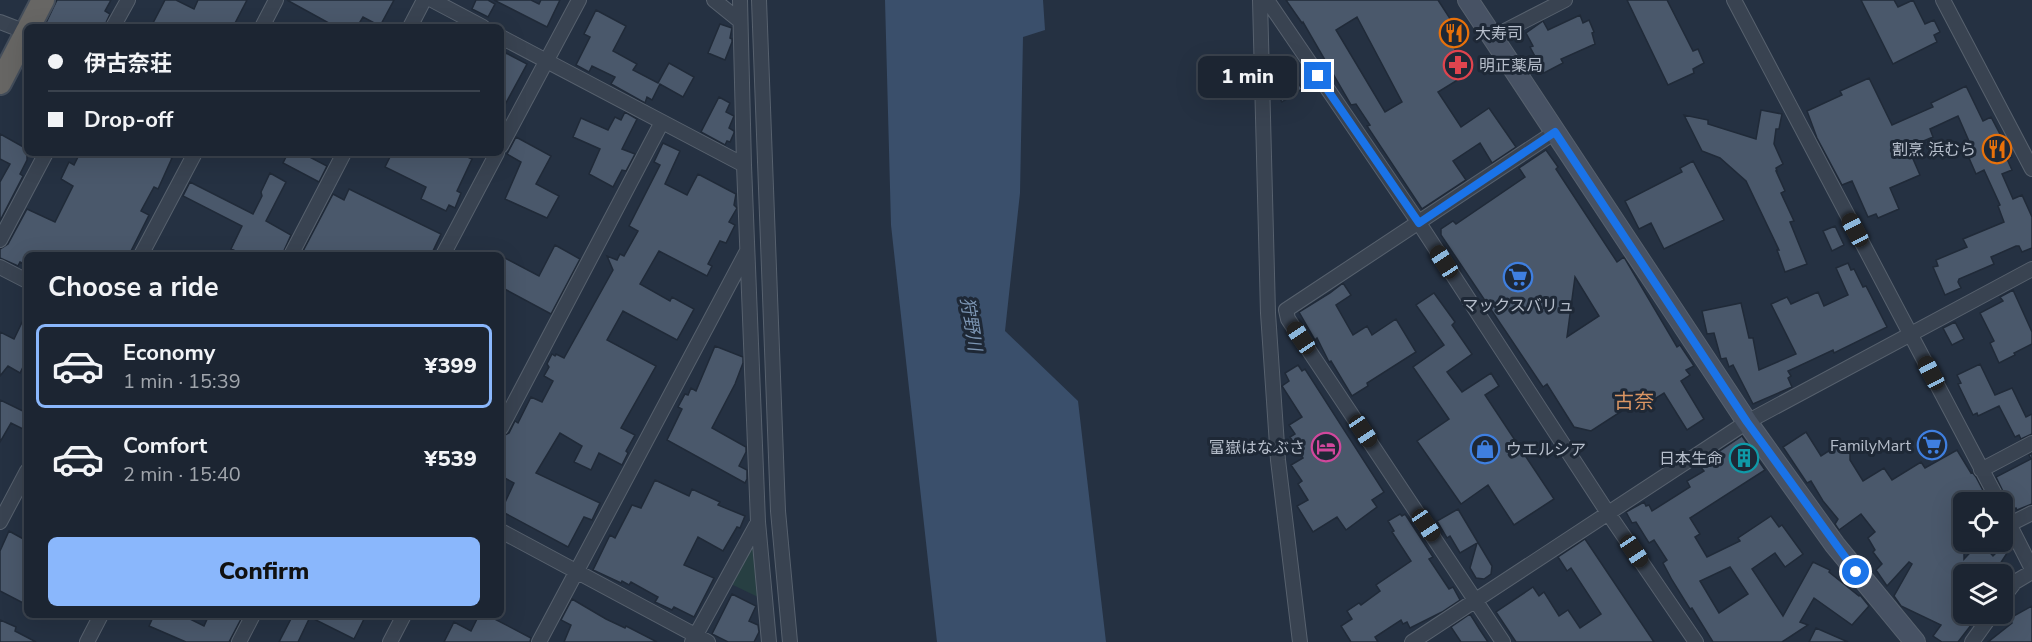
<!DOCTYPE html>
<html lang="en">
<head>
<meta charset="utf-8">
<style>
  body { margin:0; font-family:"Nunito Sans","Noto Sans JP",sans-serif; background:#252d3a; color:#f1f3f6; height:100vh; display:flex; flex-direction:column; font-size:22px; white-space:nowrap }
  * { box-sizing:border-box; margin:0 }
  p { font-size:20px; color:#a0a5ac }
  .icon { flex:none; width:33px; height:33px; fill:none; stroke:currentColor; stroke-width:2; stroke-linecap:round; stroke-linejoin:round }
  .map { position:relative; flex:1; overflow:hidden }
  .panel { position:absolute; left:24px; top:252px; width:480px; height:366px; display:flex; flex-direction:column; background:#1c2532; border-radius:9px; box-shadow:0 6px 24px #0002,0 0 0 2px #3a424d }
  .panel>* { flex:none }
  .banner { position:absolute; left:24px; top:24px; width:480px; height:132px; border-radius:9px; box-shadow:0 6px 24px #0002,0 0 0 2px #3a424d; display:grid; align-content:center; height:132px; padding:0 24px; background:#1c2532 }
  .fabs { position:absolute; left:1953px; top:492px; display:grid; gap:12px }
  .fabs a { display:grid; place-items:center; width:60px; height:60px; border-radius:9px; background:#1c2532; box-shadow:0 6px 24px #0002,0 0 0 2px #3a424d; font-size:30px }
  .end { position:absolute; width:27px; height:27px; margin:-14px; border:8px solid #1a73e8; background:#fff; box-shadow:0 0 0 3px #fff }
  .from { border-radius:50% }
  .bubble { position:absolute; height:42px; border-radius:9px; background:#1c2532; box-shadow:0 6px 24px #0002,0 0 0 2px #3a424d; font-size:20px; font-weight:800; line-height:42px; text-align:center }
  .car { position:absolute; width:18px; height:36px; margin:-18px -9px; border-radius:8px; box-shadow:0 0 4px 2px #0007; background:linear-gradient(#222 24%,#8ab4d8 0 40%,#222 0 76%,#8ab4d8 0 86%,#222 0) }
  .banner b { display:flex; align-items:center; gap:21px; height:57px; font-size:22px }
  .banner b+b { border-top:2px solid #3a424d }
  .banner i { width:15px; height:15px; background:#f1f3f6 }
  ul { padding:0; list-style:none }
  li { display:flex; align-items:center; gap:18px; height:84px; margin:0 12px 9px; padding:0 12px; border:3px solid transparent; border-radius:9px }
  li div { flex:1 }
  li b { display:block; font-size:22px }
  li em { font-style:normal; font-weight:800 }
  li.active { border-color:#8ab7fc }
  li>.icon { width:54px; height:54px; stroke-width:1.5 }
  h2 { padding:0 24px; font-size:27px; line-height:72px }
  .action { display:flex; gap:12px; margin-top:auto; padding:12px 24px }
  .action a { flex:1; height:69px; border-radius:9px; background:#8ab7fc; color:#111; font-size:24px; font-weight:800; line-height:69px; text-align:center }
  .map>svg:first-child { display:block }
  .green { fill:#273f42 }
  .water { fill:#3a4f6b }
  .building { fill:#4a586b; stroke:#202a38; stroke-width:1.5; fill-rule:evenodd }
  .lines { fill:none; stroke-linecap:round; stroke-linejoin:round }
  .minor-casing { stroke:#57616e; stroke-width:16 }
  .secondary-casing { stroke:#57616e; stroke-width:22 }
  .trunk-casing { stroke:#444e5b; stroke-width:26 }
  .minor { stroke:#394351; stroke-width:14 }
  .secondary { stroke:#475264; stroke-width:20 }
  .trunk { stroke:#676664; stroke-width:22 }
  .route { stroke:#1a73e8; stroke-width:8 }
  .labels { text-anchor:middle; stroke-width:6; stroke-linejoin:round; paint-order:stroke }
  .poi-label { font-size:16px; fill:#b6becb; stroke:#1e2836; text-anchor:end }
  .water-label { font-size:18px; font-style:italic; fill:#7c95b3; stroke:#1e2836 }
  .quarter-label { font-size:20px; fill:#da9563; stroke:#1e2836 }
</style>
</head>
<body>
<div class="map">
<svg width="2032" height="642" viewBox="0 0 2032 642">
  <rect width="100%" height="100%" fill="#253142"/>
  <path class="green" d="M 751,543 L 757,544 L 758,597 L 731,584 Z"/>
  <path class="water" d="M 885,0 L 1043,0 L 1045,30 L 1023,37 L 1020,193 L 1005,331 L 1078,401 L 1106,642 L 937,642 L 891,225 Z"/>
  <path class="building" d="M 57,0 L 111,0 L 105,11 L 110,14 L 104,27 L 44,27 Z
    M 165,0 L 176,0 L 194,9 L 198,0 L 247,0 L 233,27 L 151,27 Z
    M 287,0 L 394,0 L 380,26 L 363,17 L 357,27 L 336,27 Z
    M 476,0 L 488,0 L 495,4 L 488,17 L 472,9 Z
    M 494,0 L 531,0 L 539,4 L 541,0 L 560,0 L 547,27 Z
    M 1286,0 L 1438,0 L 1460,34 L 1450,41 L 1469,73 L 1438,92 L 1461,127 L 1489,108 L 1516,147 L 1492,163 L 1480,143 L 1453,161 L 1466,180 L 1422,209 L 1367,126 L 1370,125 L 1356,104 L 1351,105 L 1303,22 L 1302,23 ZM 1357,17 L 1402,102 L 1385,112 L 1336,30 Z
    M 1627,0 L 1667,0 L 1693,51 L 1698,49 L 1704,63 L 1693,69 L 1694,73 L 1668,85 Z
    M 1861,0 L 1894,0 L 1898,7 L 1913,0 L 1925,24 L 1934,20 L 1940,32 L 1934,35 L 1937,42 L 1893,64 Z
    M 596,10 L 626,26 L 613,51 L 637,64 L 633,70 L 658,83 L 669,63 L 694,77 L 683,97 L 660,84 L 652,100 L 647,97 L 645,103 L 611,84 L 615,77 L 592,66 L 589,72 L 576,65 L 590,37 L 584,34 Z
    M 1580,15 L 1583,23 L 1589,20 L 1594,32 L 1592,33 L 1595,44 L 1561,59 L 1563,63 L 1544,73 L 1530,47 L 1533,46 L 1526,33 L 1543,21 L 1548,30 Z
    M 720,24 L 732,28 L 730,38 L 732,39 L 732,42 L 725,60 L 708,53 Z
    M 506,53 L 527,64 L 501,112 L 501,64 Z
    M 1294,76 L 1302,89 L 1282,102 L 1274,89 Z
    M 1869,78 L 1892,125 L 1933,107 L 1931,103 L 1966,86 L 1983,121 L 1991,117 L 2012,157 L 2007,159 L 2012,170 L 2002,174 L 2013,199 L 2022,195 L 2032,217 L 2032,248 L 2022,252 L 2019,246 L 2016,246 L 1991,257 L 1994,264 L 1959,279 L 1958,282 L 1961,288 L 1945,295 L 1933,267 L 1938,266 L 1936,260 L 1967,247 L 1963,239 L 2004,222 L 1998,206 L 2000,205 L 1984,170 L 1976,174 L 1969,158 L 1975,155 L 1958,116 L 1930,129 L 1933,137 L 1914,145 L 1916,150 L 1910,152 L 1920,175 L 1890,188 L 1899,209 L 1878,218 L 1876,214 L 1868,217 L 1852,181 L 1842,185 L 1817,138 L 1807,111 L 1842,95 L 1840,91 Z
    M 719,97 L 730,103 L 726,112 L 734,116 L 729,128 L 734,131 L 734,133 L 730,142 L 727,141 L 725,145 L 701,132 Z
    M 1761,110 L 1782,114 L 1779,129 L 1776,129 L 1774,144 L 1783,164 L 1776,168 L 1777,171 L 1776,171 L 1785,191 L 1781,193 L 1794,221 L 1790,222 L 1807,264 L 1785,272 L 1777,250 L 1779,250 L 1746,181 L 1720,158 L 1702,151 L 1684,115 L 1708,120 L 1708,124 L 1756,139 Z
    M 625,112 L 637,119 L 622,149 L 635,154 L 626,171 L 622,170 L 613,187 L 589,174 L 600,149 L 573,137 L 581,118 L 608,130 L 615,117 L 621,120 Z
    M 0,134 L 27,149 L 27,160 L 20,174 L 23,176 L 0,221 L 0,182 L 10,164 L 0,159 Z
    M 516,137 L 551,156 L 536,184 L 559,196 L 547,218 L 505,199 L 521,162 L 507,154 Z
    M 663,143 L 680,151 L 665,184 L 687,195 L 698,174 L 736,194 L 734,205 L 737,208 L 729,222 L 735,225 L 726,243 L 720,241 L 708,264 L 712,266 L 707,276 L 659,251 L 640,284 L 670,301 L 672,297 L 694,309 L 677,340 L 623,311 L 607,340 L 656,366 L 621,428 L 635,435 L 626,451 L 628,453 L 622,465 L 599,453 L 591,470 L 574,462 L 582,446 L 560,433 L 536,473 L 600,503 L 592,520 L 584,517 L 568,547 L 501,511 L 514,483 L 501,476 L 501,437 L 509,433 L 515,421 L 518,423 L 531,397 L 542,402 L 553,381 L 544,376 L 549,367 L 547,364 L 552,354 L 555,356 L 556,354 L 564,358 L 613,270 L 607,256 L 617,260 L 620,254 L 624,256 L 638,231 L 629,226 L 660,165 L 654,162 Z
    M 1546,150 L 1558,167 L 1556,169 L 1617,262 L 1624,257 L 1677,347 L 1680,345 L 1694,366 L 1686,370 L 1690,375 L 1681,381 L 1704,419 L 1687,430 L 1664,393 L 1653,400 L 1648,394 L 1591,431 L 1574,427 L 1547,384 L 1543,387 L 1441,235 L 1441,229 L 1453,221 L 1456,224 L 1525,177 L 1519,168 ZM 1575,277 L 1599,316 L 1567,337 Z
    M 80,153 L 161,153 L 172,158 L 158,189 L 154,187 L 141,211 L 149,215 L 129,255 L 27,255 L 27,265 L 20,262 L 18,266 L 0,258 L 0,249 L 8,244 L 27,209 L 55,222 L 73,186 L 61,179 L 69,162 L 74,165 Z
    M 288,153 L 302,153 L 327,166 L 319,182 L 283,163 Z
    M 392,153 L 459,153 L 472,159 L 457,191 L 461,193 L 455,208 L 449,205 L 446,211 L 421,199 L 426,187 L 385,167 Z
    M 1693,161 L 1724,220 L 1664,249 L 1651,223 L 1639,229 L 1625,201 L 1682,172 L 1680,168 Z
    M 270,173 L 286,182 L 266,221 L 291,235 L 282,255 L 245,255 L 231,249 L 242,226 L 183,196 L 190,182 L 253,214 L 262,196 L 261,192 Z
    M 349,189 L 441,234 L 431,255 L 301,255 L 333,194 L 344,200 Z
    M 1835,226 L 1844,245 L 1832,251 L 1823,231 Z
    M 555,245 L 580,259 L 551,314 L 501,287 L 501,256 L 539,276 Z
    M 1848,263 L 1851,270 L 1854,269 L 1863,287 L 1866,286 L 1887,327 L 1834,353 L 1833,350 L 1788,371 L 1791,376 L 1788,378 L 1792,387 L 1753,404 L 1733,365 L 1729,367 L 1726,358 L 1721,359 L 1714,333 L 1707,334 L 1702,311 L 1741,303 L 1749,338 L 1753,338 L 1759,370 L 1796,354 L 1771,304 L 1787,297 L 1791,304 L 1818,292 L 1824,306 L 1848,295 L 1836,268 Z
    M 1343,283 L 1351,295 L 1336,305 L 1353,335 L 1367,326 L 1372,335 L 1396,319 L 1416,352 L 1367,383 L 1368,386 L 1352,396 L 1331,361 L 1329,362 L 1317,338 L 1315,340 L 1299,312 L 1330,293 Z
    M 2013,290 L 2032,332 L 2032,344 L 2014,353 L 2015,355 L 1999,363 L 1990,343 L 1994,341 L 1980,313 L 2003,301 L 2000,297 Z
    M 1434,293 L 1455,322 L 1452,325 L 1472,354 L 1447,372 L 1462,392 L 1491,373 L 1499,386 L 1485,395 L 1554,499 L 1514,525 L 1488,485 L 1461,504 L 1417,441 L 1449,419 L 1413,367 L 1444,345 L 1416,305 Z
    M 27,312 L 27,359 L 20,373 L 8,366 L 0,376 L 0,332 L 14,339 Z
    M 1955,322 L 1964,339 L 1952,345 L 1943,328 Z
    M 715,346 L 743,357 L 743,363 L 735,384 L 712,428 L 746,447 L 746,452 L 739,466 L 747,470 L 747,479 L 745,483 L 667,440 L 682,409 L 678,407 L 685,394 L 688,395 L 691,388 L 696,391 Z
    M 1980,364 L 1995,395 L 2012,388 L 2026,417 L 2032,414 L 2032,434 L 2021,439 L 2019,435 L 2015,437 L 1999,406 L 1978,416 L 1977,413 L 1973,415 L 1958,384 L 1961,383 L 1957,375 Z
    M 1298,365 L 1302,371 L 1305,369 L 1384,492 L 1372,500 L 1377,507 L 1346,530 L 1337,517 L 1313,532 L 1297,506 L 1308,500 L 1298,484 L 1302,481 L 1291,465 L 1303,458 L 1290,437 L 1295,434 L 1289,425 L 1302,417 L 1282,386 L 1289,381 L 1285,373 Z
    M 0,400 L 27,413 L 27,431 L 11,423 L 0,442 Z
    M 1806,432 L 1821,456 L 1841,443 L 1850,443 L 1850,460 L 1863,481 L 1884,468 L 1892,480 L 1921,462 L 1925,468 L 1957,450 L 1971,473 L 1972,472 L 1976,477 L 1989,502 L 1964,502 L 1964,559 L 1980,542 L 1993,556 L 2008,541 L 2011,547 L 2000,564 L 2010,574 L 1964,574 L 1964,614 L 1975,620 L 1958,642 L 1942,642 L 1933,636 L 1941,625 L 1901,606 L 1894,596 L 1912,564 L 1909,562 L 1887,586 L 1876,570 L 1882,564 L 1873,552 L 1875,550 L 1868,538 L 1875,532 L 1861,514 L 1839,530 L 1835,524 L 1838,519 L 1823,501 L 1811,481 L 1807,483 L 1783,447 Z
    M 1742,436 L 1765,470 L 1690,518 L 1700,534 L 1695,537 L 1707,557 L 1740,541 L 1738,538 L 1771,516 L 1779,527 L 1782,525 L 1803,554 L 1785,567 L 1775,553 L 1752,569 L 1783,616 L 1813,562 L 1830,570 L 1829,572 L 1859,596 L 1860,595 L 1869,606 L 1852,625 L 1814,598 L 1800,622 L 1808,625 L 1782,642 L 1713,642 L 1692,608 L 1690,609 L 1672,580 L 1663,563 L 1667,560 L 1654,540 L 1649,543 L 1636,522 L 1632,523 L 1626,512 L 1644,502 L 1646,506 L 1649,505 L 1652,511 L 1690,487 L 1687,481 L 1704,471 L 1699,465 ZM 1730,567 L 1748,594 L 1719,613 L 1700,581 Z
    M 2032,453 L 2032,504 L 2017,510 L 2016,508 L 2012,510 L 1996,477 L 2031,459 L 2029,455 Z
    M 655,480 L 689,496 L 692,489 L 720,502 L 718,505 L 745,516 L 740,528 L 737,527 L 723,551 L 698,537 L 684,565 L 714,578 L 694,617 L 674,607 L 672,610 L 655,602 L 658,597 L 631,582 L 629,585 L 622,581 L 621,583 L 593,570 L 610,535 L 615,538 L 632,505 L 641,508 Z
    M 1458,509 L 1492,566 L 1491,574 L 1484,579 L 1476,578 L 1470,568 L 1477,543 L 1460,553 L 1450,536 L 1447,538 L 1437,521 Z
    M 1400,514 L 1402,516 L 1405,514 L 1433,557 L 1429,559 L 1449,589 L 1453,587 L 1460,600 L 1442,612 L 1410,628 L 1407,622 L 1403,624 L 1401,620 L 1375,637 L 1378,642 L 1351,642 L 1341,626 L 1352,619 L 1347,611 L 1359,603 L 1361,605 L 1380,591 L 1376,585 L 1411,561 L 1392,532 L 1394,531 L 1388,521 Z
    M 9,531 L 27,541 L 27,605 L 0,591 L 0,551 Z
    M 1585,539 L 1654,642 L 1516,642 L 1496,612 L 1533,587 L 1539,596 L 1544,592 L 1559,616 L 1568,610 L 1580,628 L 1601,614 L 1571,568 L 1567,571 L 1558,557 Z
    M 732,594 L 756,606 L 749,621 L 758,625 L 759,632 L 754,642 L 728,642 L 712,634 Z
    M 572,599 L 606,619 L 625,628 L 626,626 L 657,642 L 564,642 L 571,625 L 561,620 Z
    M 2032,606 L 2032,642 L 1988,642 L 2012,623 L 2010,618 Z
    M 1470,614 L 1480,630 L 1488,642 L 1461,642 L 1451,627 Z
    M 154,615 L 182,615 L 204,626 L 209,615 L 232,615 L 241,619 L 229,642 L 186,642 L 149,626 Z
    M 293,615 L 366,615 L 354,639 L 310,617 L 298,642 L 279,642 Z
    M 479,615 L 487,615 L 531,638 L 530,642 L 444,642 L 454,622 L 471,631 Z
    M 0,620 L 16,627 L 15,631 L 36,642 L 0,642 Z
    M 1816,628 L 1848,642 L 1809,642 Z"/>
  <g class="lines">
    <g class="minor-casing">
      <path id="minor" d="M 432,0 L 483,27
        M 714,0 L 740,21
        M 740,0 L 744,165 L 758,522 L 769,642
        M 759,0 L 778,511 L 790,642
        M 1260,0 L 1268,313 L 1278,460 L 1300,642
        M 1267,0 L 1419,223 L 1608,513 L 1696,642
        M 1734,0 L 1999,502
        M 1943,0 L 2032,169
        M 0,22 L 26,32
        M 113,27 L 128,0
        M 262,27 L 276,0
        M 410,27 L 424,0
        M 501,37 L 744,165
        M 1493,37 L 1565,0
        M 501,146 L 579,0
        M 0,240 L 46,153
        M 141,255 L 195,153
        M 291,255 L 344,153
        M 443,255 L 497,153
        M 0,267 L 27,281
        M 501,428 L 662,122
        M 1981,470 L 2032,443
        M 2002,510 L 2032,569
        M 0,522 L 27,471
        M 2010,524 L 2032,513
        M 501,531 L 708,642
        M 2002,599 L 2015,582 L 2032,572
        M 87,642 L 101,615
        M 239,642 L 253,615
        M 390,642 L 404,615
        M 539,642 L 747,251
        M 692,642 L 758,522
        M 1412,642 L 1747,422 L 2032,269
        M 1503,642 L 1288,319 L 1286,310 L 1555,132
        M 1972,642 L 1992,614"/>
    </g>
    <g class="secondary-casing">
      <path id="secondary" d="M 1468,0 L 1747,422 L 1835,545 L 1915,642"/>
    </g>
    <g class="trunk-casing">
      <path id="trunk" d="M 29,27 L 43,0
        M 0,83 L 27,31"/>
    </g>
    <use href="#minor" class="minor"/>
    <use href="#secondary" class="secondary"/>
    <use href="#trunk" class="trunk"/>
  </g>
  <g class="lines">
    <path class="route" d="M 1318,76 L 1419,223 L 1555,132 L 1747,422 L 1856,572"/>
  </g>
  <defs>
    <g id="restaurant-ring" transform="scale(1.5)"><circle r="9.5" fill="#1e2836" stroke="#e8710a" stroke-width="1.5"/><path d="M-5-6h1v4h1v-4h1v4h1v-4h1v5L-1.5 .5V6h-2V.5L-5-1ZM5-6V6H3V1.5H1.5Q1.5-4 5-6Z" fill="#e8710a"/></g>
    <g id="pharmacy-ring" transform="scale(1.5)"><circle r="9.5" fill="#1e2836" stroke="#e0444e" stroke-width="1.5"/><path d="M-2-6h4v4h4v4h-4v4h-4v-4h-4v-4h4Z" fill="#e0444e"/></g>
    <g id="supermarket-ring" transform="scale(1.5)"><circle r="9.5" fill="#1e2836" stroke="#3f7fe0" stroke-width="1.5"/><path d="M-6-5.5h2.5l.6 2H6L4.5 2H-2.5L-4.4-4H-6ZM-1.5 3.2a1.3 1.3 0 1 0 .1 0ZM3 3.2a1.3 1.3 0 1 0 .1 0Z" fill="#3f7fe0"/></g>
    <g id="hotel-ring" transform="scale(1.5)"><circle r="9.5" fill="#1e2836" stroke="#d1479c" stroke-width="1.5"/><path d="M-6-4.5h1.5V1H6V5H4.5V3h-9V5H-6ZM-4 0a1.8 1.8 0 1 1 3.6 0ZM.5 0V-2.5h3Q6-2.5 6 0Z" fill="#d1479c"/></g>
    <g id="shop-ring" transform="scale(1.5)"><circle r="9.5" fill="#1e2836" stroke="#3f7fe0" stroke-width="1.5"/><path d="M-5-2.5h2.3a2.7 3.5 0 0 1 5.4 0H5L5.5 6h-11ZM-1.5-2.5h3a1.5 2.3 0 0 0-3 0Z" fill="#3f7fe0"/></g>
    <g id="building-ring" transform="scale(1.5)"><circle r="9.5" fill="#1e2836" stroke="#0f9aa8" stroke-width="1.5"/><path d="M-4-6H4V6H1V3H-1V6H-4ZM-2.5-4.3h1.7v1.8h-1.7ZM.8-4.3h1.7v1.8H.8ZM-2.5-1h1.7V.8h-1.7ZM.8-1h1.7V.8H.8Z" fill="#0f9aa8"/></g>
  </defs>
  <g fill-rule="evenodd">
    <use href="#restaurant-ring" x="1454" y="33"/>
    <use href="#pharmacy-ring" x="1458" y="65"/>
    <use href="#restaurant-ring" x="1997" y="149"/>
    <use href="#supermarket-ring" x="1518" y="277"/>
    <use href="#supermarket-ring" x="1932" y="445"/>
    <use href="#hotel-ring" x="1326" y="447"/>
    <use href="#shop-ring" x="1485" y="449"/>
    <use href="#building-ring" x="1744" y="458"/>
  </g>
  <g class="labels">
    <g class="poi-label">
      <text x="1475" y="39" text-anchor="start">大寿司</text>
      <text x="1479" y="71" text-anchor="start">明正薬局</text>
      <text x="1976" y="155">割烹 浜むら</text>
      <text x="1518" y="311" text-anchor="middle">マックスバリュ</text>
      <text x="1911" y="451">FamilyMart</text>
      <text x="1305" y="453">富嶽はなぶさ</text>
      <text x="1506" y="455" text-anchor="start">ウエルシア</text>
      <text x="1723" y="464">日本生命</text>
    </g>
    <g class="water-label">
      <text transform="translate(971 324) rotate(81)" y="6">狩野川</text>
    </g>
    <g class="quarter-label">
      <text x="1634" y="408">古奈</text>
    </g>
  </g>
</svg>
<div class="fabs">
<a><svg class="icon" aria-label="locate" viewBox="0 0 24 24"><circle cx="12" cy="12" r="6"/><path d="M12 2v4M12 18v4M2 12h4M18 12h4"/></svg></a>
<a><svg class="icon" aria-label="layers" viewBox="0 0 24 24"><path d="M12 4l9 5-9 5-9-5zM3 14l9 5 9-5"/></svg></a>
</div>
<i class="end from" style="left:1856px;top:572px"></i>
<i class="end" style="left:1318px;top:76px"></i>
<div class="bubble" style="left:1198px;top:56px;width:99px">1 min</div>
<i class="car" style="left:1855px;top:230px;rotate:332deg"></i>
<i class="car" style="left:1444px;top:262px;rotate:327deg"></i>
<i class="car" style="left:1301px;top:338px;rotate:326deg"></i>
<i class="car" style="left:1931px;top:373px;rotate:332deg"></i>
<i class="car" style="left:1363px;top:431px;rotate:146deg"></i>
<i class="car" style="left:1426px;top:525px;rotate:146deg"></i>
<i class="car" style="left:1634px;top:551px;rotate:146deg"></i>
<div class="banner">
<b><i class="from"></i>伊古奈荘</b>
<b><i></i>Drop-off</b>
</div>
<section class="panel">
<h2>Choose a ride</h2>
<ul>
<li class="active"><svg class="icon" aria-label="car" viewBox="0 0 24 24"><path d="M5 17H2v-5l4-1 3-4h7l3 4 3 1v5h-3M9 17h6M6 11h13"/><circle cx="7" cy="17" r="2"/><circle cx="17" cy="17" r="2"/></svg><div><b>Economy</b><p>1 min · 15:39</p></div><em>¥399</em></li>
<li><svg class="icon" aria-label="car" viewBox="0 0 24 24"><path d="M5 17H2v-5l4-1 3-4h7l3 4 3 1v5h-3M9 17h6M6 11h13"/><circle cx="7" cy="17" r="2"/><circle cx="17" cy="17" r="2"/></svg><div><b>Comfort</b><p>2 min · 15:40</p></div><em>¥539</em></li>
</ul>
<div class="action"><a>Confirm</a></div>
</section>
</div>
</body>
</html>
